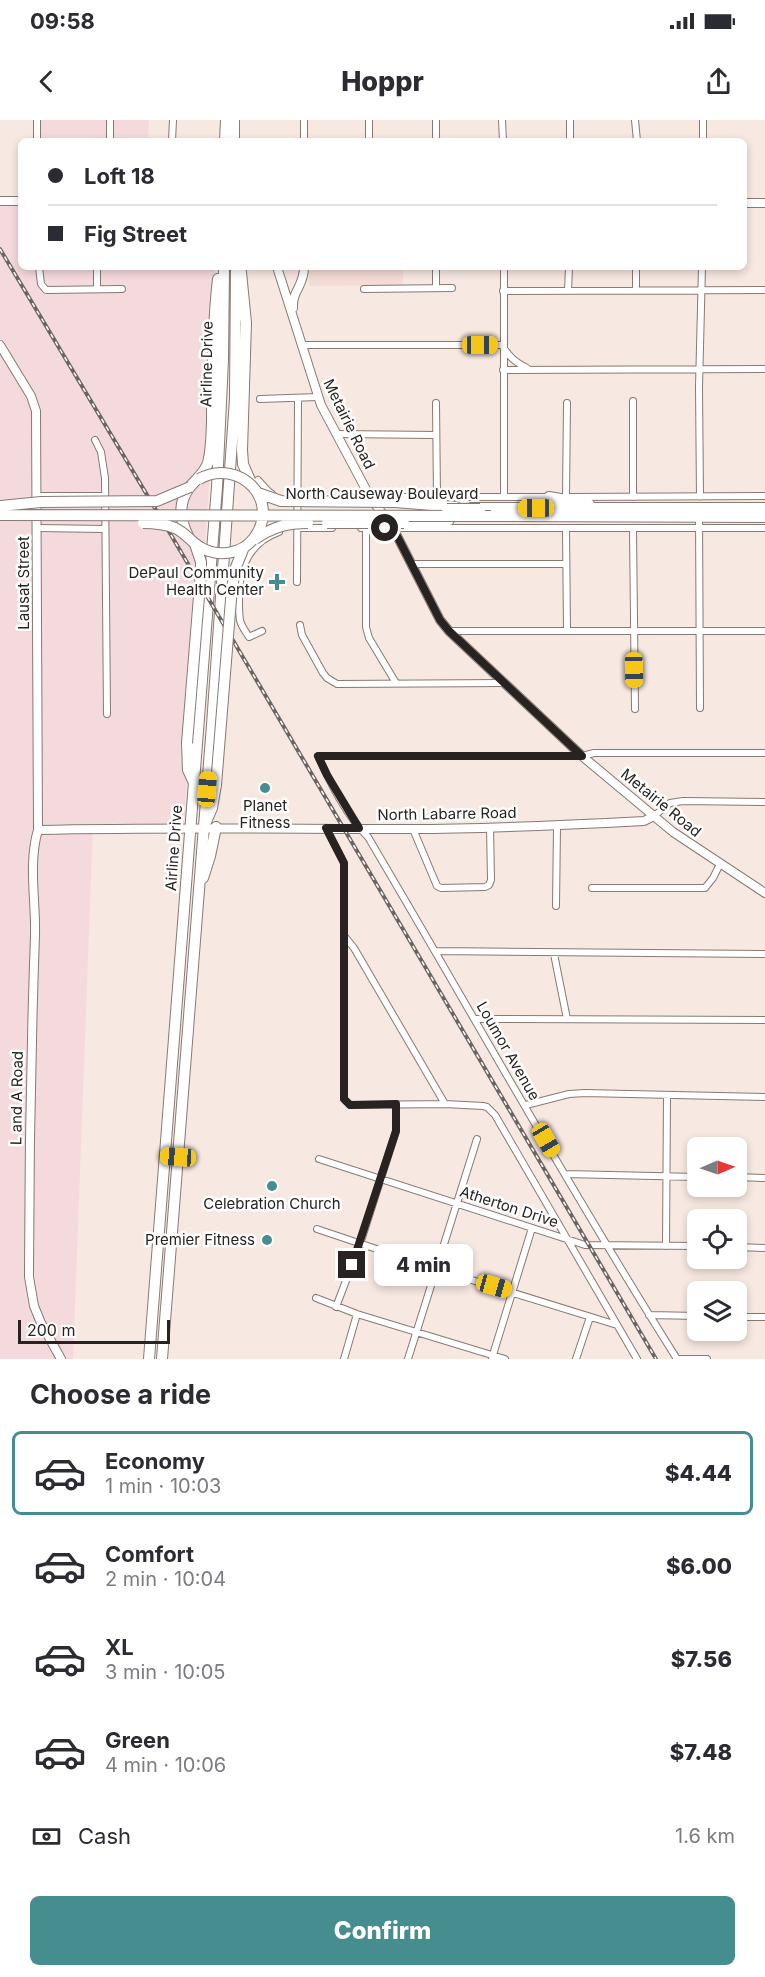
<!DOCTYPE html>
<html lang="en">
<head>
<meta charset="utf-8">
<style>
  body { margin:0; font-family:Inter,sans-serif; background:#f2f2f3; color:#2b2b33; height:100vh; display:flex; flex-direction:column; font-size:22px; white-space:nowrap }
  * { box-sizing:border-box; margin:0 }
  p { font-size:20px; color:#7c7c81 }
  .icon { flex:none; width:33px; height:33px; fill:none; stroke:currentColor; stroke-width:2; stroke-linecap:round; stroke-linejoin:round }
  .map { position:relative; height:1239px; overflow:hidden }
  .details { display:flex; flex-direction:column; background:#fff; flex:1 }
  .details>* { flex:none }
  .top-card { position:absolute; left:18px; top:18px; width:729px; height:132px; border-radius:9px; box-shadow:0 3px 9px #0003; display:grid; align-content:center; height:132px; padding:0 30px; background:#fff }
  .needle { width:39px; rotate:88deg }
  .controls { position:absolute; left:687px; top:1017px; display:grid; gap:12px }
  .controls a { display:grid; place-items:center; width:60px; height:60px; border-radius:9px; background:#fff; box-shadow:0 3px 9px #0003; font-size:30px }
  .scale { position:absolute; left:18px; bottom:15px; width:152px; box-sizing:border-box; padding-left:6px; border:3px solid #282320; border-top:0; font-size:16px; line-height:21px; white-space:nowrap; color:#282320; -webkit-text-stroke:4px #fff; paint-order:stroke }
  .end { position:absolute; width:27px; height:27px; margin:-14px; border:8px solid #282320; background:#fff; box-shadow:0 0 0 3px #fff }
  .from { border-radius:50% }
  .bubble { position:absolute; height:42px; border-radius:9px; background:#fff; box-shadow:0 3px 9px #0003; font-size:20px; font-weight:800; line-height:42px; text-align:center }
  .car { position:absolute; width:18px; height:36px; margin:-18px -9px; border-radius:8px; box-shadow:0 0 4px 2px #0007; background:linear-gradient(#f5c518 24%,#345 0 40%,#f5c518 0 76%,#345 0 86%,#f5c518 0) }
  .top-card b { display:flex; align-items:center; gap:21px; height:57px; font-size:22px }
  .top-card b+b { border-top:2px solid #e1e1e2 }
  .top-card i { width:15px; height:15px; background:#2b2b33 }
  ul { padding:0; list-style:none }
  li { display:flex; align-items:center; gap:18px; height:84px; margin:0 12px 9px; padding:0 18px; border:3px solid transparent; border-radius:9px }
  li div { flex:1 }
  li b { display:block; font-size:22px }
  li em { font-style:normal; font-weight:800 }
  li.on { border-color:#458d8e }
  li>.icon { width:54px; height:54px; stroke-width:1.5 }
  h2 { padding:0 30px; font-size:27px; line-height:72px }
  .pay { display:flex; align-items:center; gap:15px; height:66px; padding:0 30px; font-size:22px }
  .pay p { margin-inline-start:auto }
  .primary-button { display:flex; gap:12px; margin-top:auto; padding:12px 30px }
  .primary-button a { flex:1; height:69px; border-radius:9px; background:#458d8e; color:#fff; font-size:24px; font-weight:800; line-height:69px; text-align:center }
  .status { display:flex; justify-content:space-between; align-items:center; height:42px; padding:0 30px; background:#fff; direction:ltr }
  .status svg { height:16px; fill:currentColor }
  header { display:flex; justify-content:space-between; align-items:center; height:78px; padding:0 30px; background:#fff; font-size:27px; font-weight:800 }
  .map>svg:first-child { display:block }
  .industrial { fill:#f5dadd }
  .education { fill:#f5dbd5 }
  .lines { fill:none; stroke-linecap:round; stroke-linejoin:round }
  .street-casing { stroke:#877a74; stroke-width:8 }
  .secondary-casing { stroke:#877a74; stroke-width:10 }
  .highway-casing { stroke:#877a74; stroke-width:12 }
  .street { stroke:#fff; stroke-width:6 }
  .secondary { stroke:#fff; stroke-width:8 }
  .highway { stroke:#fff; stroke-width:10 }
  .rail-casing { stroke:#6c6460; stroke-width:4 }
  .rail { stroke:#fff; stroke-width:1.5; stroke-dasharray:4.5; stroke-linecap:butt }
  .highway-bridge-casing { stroke:#877a74; stroke-width:12; stroke-linecap:butt }
  .highway-bridge { stroke:#fff; stroke-width:10 }
  .route { stroke:#282320; stroke-width:8 }
  .poi-dot { fill:#458d8e; stroke:#fff; stroke-width:2 }
  .labels { text-anchor:middle; stroke-width:5; stroke-linejoin:round; paint-order:stroke }
  .street-label { font-size:15px; fill:#282320; stroke:#fff }
  .poi-label { font-size:15px; fill:#282320; stroke:#fff; text-anchor:end }
</style>
</head>
<body>
<div class="status"><b>09:58</b><svg viewBox="0 0 49 12"><path d="M0 12V9h3v3zM5 12V6h3v6zM10 12V3h3v9zM15 12V0h3v12zM26 1h20v11H26zM47 4h2v5h-2z"/></svg></div>
<header><svg class="icon" aria-label="back" viewBox="0 0 24 24"><path d="M15 5l-7 7 7 7"/></svg>Hoppr<svg class="icon" aria-label="share" viewBox="0 0 24 24"><path d="M12 15V3M7 8l5-5 5 5M5 13v7h14v-7"/></svg></header>
<div class="map">
<svg width="765" height="1239" viewBox="0 0 765 1239">
  <rect width="100%" height="100%" fill="#f7e8e1"/>
  <path class="industrial" d="M 33,0 L 149,0 L 148,21 L 33,21 Z
    M 21,78 L 21,147 L 215,147 L 209,367 L 184,704 L 93,705 L 73,1239 L 0,1239 L 0,80 Z"/>
  <path class="education" d="M 309,147 L 403,147 L 403,165 L 309,166 Z"/>
  <g class="lines">
    <g class="street-casing">
      <path id="street" d="M 37,0 L 37,21
        M 304,0 L 304,21
        M 369,0 L 369,21
        M 502,0 L 503,21
        M 635,0 L 637,21
        M 703,0 L 703,21
        M 110,21 L 110,0
        M 172,21 L 173,0
        M 436,21 L 436,0
        M 570,21 L 570,0
        M 39,147 L 41,164 L 46,170 L 122,169
        M 436,147 L 436,168
        M 97,169 L 97,147
        M 364,169 L 452,168
        M 636,170 L 636,147
        M 503,171 L 765,170
        M 568,171 L 569,147
        M 301,225 L 502,225 C 509,237 515,242 527,248
        M 503,250 L 765,249
        M 260,279 L 318,277
        M 436,283 L 437,377
        M 336,314 L 436,315
        M 95,320 L 101,332 L 105,358 L 107,594
        M 258,360 L 268,371 L 272,374
        M 38,376 L 104,376
        M 396,377 L 551,377
        M 504,377 L 504,147
        M 566,377 L 567,283
        M 570,377 L 765,376
        M 633,377 L 633,281
        M 700,377 L 699,267 L 702,147
        M 699,394 L 700,588
        M 37,408 L 105,409
        M 301,408 L 332,408
        M 361,408 L 765,408
        M 366,408 L 366,507 L 369,518 L 396,563
        M 566,409 L 567,510
        M 633,409 L 635,589
        M 412,444 L 566,444
        M 297,462 L 298,278
        M 300,505 L 302,515 L 323,553 L 327,558 L 337,564 L 505,563
        M 262,511 L 249,517 C 246,512 241,506 240,500 C 239,494 239,487 239,481 C 238,450 248,423 279,412
        M 450,511 L 765,511
        M 654,696 L 670,683 L 683,681 L 765,682
        M 326,708 L 344,743 L 344,979 L 350,985 L 445,984 L 483,986 L 487,987 L 495,995 L 637,1239
        M 413,709 L 437,766 L 441,768 L 485,767 L 489,765 L 491,760 L 490,707
        M 592,768 L 705,768 L 713,758 L 720,744
        M 556,786 L 557,706
        M 345,817 L 354,828 L 445,984
        M 436,831 L 765,834
        M 554,834 L 567,899
        M 475,899 L 765,900
        M 526,985 L 569,974 L 585,973 L 765,977
        M 319,1039 L 585,1125 L 698,1126
        M 566,1054 L 698,1057
        M 736,1057 L 765,1058
        M 317,1109 L 436,1149 L 617,1205
        M 666,1126 L 667,975
        M 736,1127 L 765,1128
        M 316,1178 L 357,1194 L 505,1239
        M 336,1187 L 360,1124 L 396,1011 L 396,984
        M 649,1195 L 698,1196
        M 736,1197 L 765,1197
        M 492,1238 L 532,1108
        M 344,1239 L 357,1194
        M 408,1239 L 477,1019
        M 576,1239 L 590,1197
        M 677,1239 C 569,1068 471,891 368,717 C 347,697 330,662 318,636 L 582,636 L 594,633 L 765,633
        M 677,1239 L 707,1239"/>
    </g>
    <g class="secondary-casing">
      <path id="secondary" d="M 0,81 L 21,81
        M 744,83 L 765,83
        M 277,147 L 321,285 L 370,377 L 393,408 L 440,500 L 449,511 L 582,636 L 673,712 L 765,773
        M 293,188 C 292,170 304,167 304,147
        M 0,225 L 31,276 L 36,291 L 38,710 C 28,743 36,781 35,815 C 31,929 29,1043 29,1157 L 34,1186 L 41,1203 L 61,1239
        M 38,710 C 163,707 287,709 412,709 C 489,709 567,705 644,701 L 654,696"/>
    </g>
    <g class="highway-casing">
      <path id="highway" d="M 234,0 L 234,21
        M 225,21 L 226,0
        M 241,152 L 246,203 L 242,330 L 243,344 L 252,365
        M 549,377 L 589,384
        M 395,382 L 456,387
        M 471,388 L 765,388
        M 491,396 L 765,397
        M 410,403 L 449,400
        M 188,416 C 180,400 178,383 189,368 C 196,359 204,354 208,343 C 213,323 212,299 212,278 C 213,239 213,199 218,159
        M 187,623 L 188,650 L 194,663
        M 206,702 L 212,688 L 216,665
        M 203,758 L 210,736 L 216,707
        M 149,1239 L 217,367 L 223,240 L 224,147
        M 162,1239 L 212,605 L 235,279 L 236,147"/>
    </g>
    <use href="#street" class="street"/>
    <use href="#secondary" class="secondary"/>
    <use href="#highway" class="highway"/>
    <g class="rail-casing">
      <path id="rail" d="M 0,129 L 171,415 L 656,1239"/>
    </g>
    <use href="#rail" class="rail"/>
    <g class="highway-bridge-casing">
      <path id="highway-bridge" d="M 258,373 L 281,381 L 395,382
        M 0,386 L 41,382 L 157,381 L 190,367
        M 447,389 L 480,389
        M 0,395 L 491,396
        M 143,403 C 154,403 165,404 175,408 C 186,413 191,422 200,427 C 218,438 242,434 254,418 C 282,380 239,337 199,359
        M 327,403 L 404,403
        M 255,419 C 273,407 287,403 308,403
        M 187,623 L 201,452 L 201,442 L 195,424
        M 216,665 L 232,467 L 236,447 L 244,427"/>
    </g>
    <use href="#highway-bridge" class="highway-bridge"/>
  </g>
  <g class="lines">
    <path class="route" d="M 352,1145 L 396,1011 L 396,984 L 350,985 L 344,979 L 344,743 L 326,708 L 359,708 L 327,655 L 318,636 L 582,636 L 449,511 L 440,500 L 393,408 L 385,408"/>
  </g>
  <g class="poi-dot">
    <path d="M274 453h6v6h6v6h-6v6h-6v-6h-6v-6h6z"/>
    <circle cx="265" cy="668" r="6"/>
    <circle cx="272" cy="1066" r="6"/>
    <circle cx="267" cy="1120" r="6"/>
  </g>
  <g class="labels">
    <g class="street-label">
      <text transform="translate(207 244) rotate(-89)" y="5">Airline Drive</text>
      <text transform="translate(349 304) rotate(64)" y="5">Metairie Road</text>
      <text x="382" y="379">North Causeway Boulevard</text>
      <text transform="translate(24 463) rotate(-90)" y="5">Lausat Street</text>
      <text transform="translate(661 683) rotate(39)" y="5">Metairie Road</text>
      <text transform="translate(447 694) rotate(-1)" y="5">North Labarre Road</text>
      <text transform="translate(174 728) rotate(-86)" y="5">Airline Drive</text>
      <text transform="translate(508 931) rotate(60)" y="5">Loumor Avenue</text>
      <text transform="translate(17 978) rotate(-89)" y="5">L and A Road</text>
      <text transform="translate(509 1087) rotate(18)" y="5">Atherton Drive</text>
    </g>
    <g class="poi-label">
      <text x="264" y="458">DePaul Community<tspan x="264" dy="17">Health Center</tspan></text>
      <text x="265" y="691" text-anchor="middle">Planet<tspan x="265" dy="17">Fitness</tspan></text>
      <text x="272" y="1089" text-anchor="middle">Celebration Church</text>
      <text x="255" y="1125">Premier Fitness</text>
    </g>
  </g>
</svg>
<div class="controls">
<a><svg class="needle" viewBox="-14 -14 28 28"><path d="M0-13l5 13h-10z" fill="#e53935"/><path d="M0 13l5-13h-10z" fill="#7c7c81"/></svg></a>
<a><svg class="icon" aria-label="locate" viewBox="0 0 24 24"><circle cx="12" cy="12" r="6"/><path d="M12 2v4M12 18v4M2 12h4M18 12h4"/></svg></a>
<a><svg class="icon" aria-label="layers" viewBox="0 0 24 24"><path d="M12 4l9 5-9 5-9-5zM3 14l9 5 9-5"/></svg></a>
</div>
<div class="scale">200 m</div>
<i class="end from" style="left:385px;top:408px"></i>
<i class="end" style="left:352px;top:1145px"></i>
<div class="bubble" style="left:374px;top:1124px;width:99px">4 min</div>
<i class="car" style="left:480px;top:225px;rotate:90deg"></i>
<i class="car" style="left:536px;top:388px;rotate:270deg"></i>
<i class="car" style="left:634px;top:550px;rotate:179deg"></i>
<i class="car" style="left:207px;top:669px;rotate:5deg"></i>
<i class="car" style="left:546px;top:1020px;rotate:150deg"></i>
<i class="car" style="left:178px;top:1037px;rotate:274deg"></i>
<i class="car" style="left:494px;top:1166px;rotate:106deg"></i>
<div class="top-card">
<b><i class="from"></i>Loft 18</b>
<b><i></i>Fig Street</b>
</div>
</div>
<section class="details">
<h2>Choose a ride</h2>
<ul>
<li class="on"><svg class="icon" aria-label="car" viewBox="0 0 24 24"><path d="M5 17H2v-5l4-1 3-4h7l3 4 3 1v5h-3M9 17h6M6 11h13"/><circle cx="7" cy="17" r="2"/><circle cx="17" cy="17" r="2"/></svg><div><b>Economy</b><p>1 min · 10:03</p></div><em>$4.44</em></li>
<li><svg class="icon" aria-label="car" viewBox="0 0 24 24"><path d="M5 17H2v-5l4-1 3-4h7l3 4 3 1v5h-3M9 17h6M6 11h13"/><circle cx="7" cy="17" r="2"/><circle cx="17" cy="17" r="2"/></svg><div><b>Comfort</b><p>2 min · 10:04</p></div><em>$6.00</em></li>
<li><svg class="icon" aria-label="car" viewBox="0 0 24 24"><path d="M5 17H2v-5l4-1 3-4h7l3 4 3 1v5h-3M9 17h6M6 11h13"/><circle cx="7" cy="17" r="2"/><circle cx="17" cy="17" r="2"/></svg><div><b>XL</b><p>3 min · 10:05</p></div><em>$7.56</em></li>
<li><svg class="icon" aria-label="car" viewBox="0 0 24 24"><path d="M5 17H2v-5l4-1 3-4h7l3 4 3 1v5h-3M9 17h6M6 11h13"/><circle cx="7" cy="17" r="2"/><circle cx="17" cy="17" r="2"/></svg><div><b>Green</b><p>4 min · 10:06</p></div><em>$7.48</em></li>
</ul>
<div class="pay"><svg class="icon" aria-label="cash" viewBox="0 0 24 24"><path d="M3 7h18v10H3z"/><circle cx="12" cy="12" r="2"/></svg>Cash<p>1.6 km</p></div>
<div class="primary-button"><a>Confirm</a></div>
</section>
</body>
</html>
